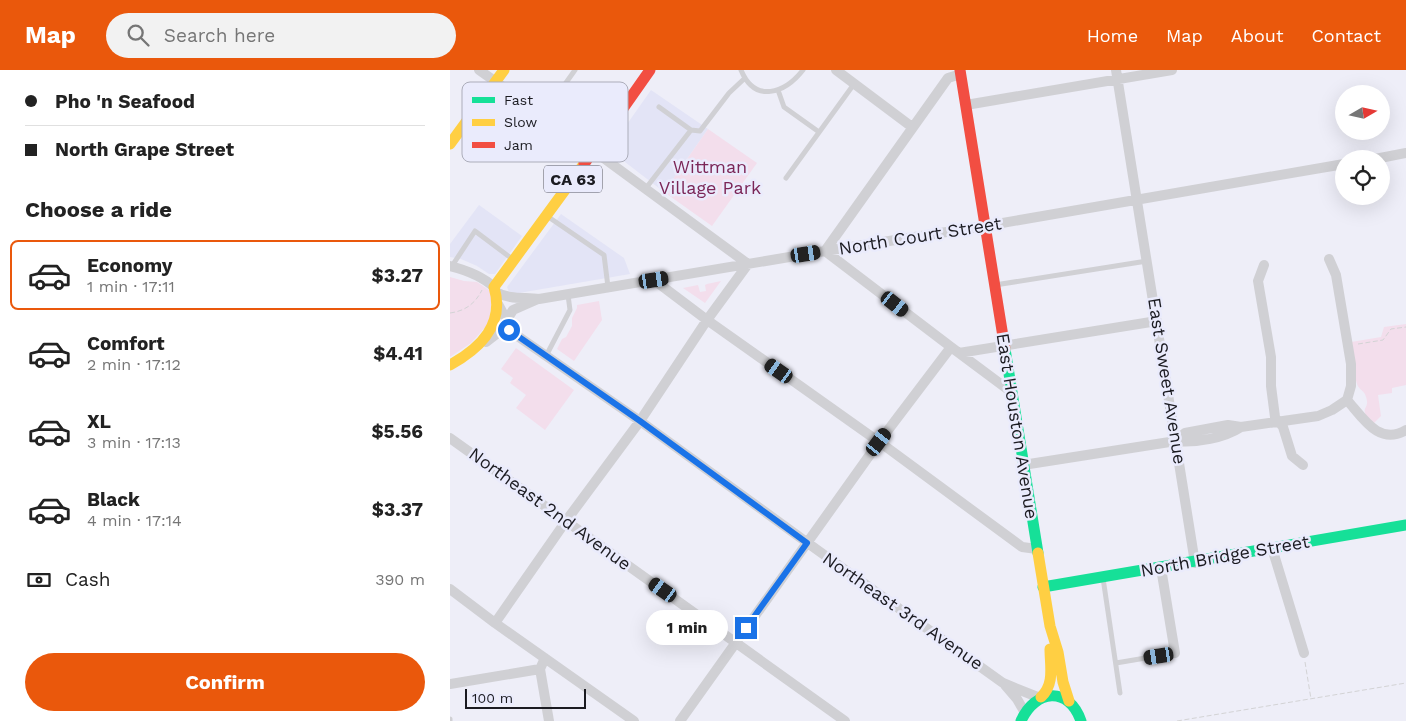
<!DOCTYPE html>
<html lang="en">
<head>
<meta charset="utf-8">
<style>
  body { margin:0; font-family:"Work Sans",sans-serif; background:#f2f2f2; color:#222; height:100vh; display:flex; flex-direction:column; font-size:19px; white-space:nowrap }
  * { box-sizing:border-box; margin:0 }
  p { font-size:16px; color:#767676 }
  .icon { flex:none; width:28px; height:28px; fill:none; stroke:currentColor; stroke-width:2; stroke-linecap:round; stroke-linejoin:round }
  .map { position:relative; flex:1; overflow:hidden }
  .side { display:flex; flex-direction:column; background:#fff; width:450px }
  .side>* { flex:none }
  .hud { display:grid; align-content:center; height:110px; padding:0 25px; background:#fff }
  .needle { width:32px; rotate:81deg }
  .controls { position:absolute; left:885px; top:15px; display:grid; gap:10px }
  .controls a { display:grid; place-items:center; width:55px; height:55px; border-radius:50%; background:#fff; box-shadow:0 5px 20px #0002; font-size:25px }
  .scale { position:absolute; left:15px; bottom:12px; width:121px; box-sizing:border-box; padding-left:5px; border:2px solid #1b1b21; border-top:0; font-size:14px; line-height:18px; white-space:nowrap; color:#1b1b21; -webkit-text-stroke:4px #eaebfc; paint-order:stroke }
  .end { position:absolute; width:22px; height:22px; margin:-11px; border:6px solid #1a73e8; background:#fff; box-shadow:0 0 0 2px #fff }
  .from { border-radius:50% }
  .bubble { position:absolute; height:35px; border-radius:18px; background:#fff; box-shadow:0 5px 20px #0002; font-size:16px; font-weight:700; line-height:35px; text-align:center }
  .car { position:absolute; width:15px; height:30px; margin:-15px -8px; border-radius:6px; box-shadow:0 0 4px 1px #0007; background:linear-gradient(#222 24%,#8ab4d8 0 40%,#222 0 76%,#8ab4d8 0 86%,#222 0) }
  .hud b { display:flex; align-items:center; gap:18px; height:48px; font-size:19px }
  .hud b+b { border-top:1px solid #e0e0e0 }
  .hud i { width:12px; height:12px; background:#222 }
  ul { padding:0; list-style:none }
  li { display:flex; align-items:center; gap:15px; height:70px; margin:0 10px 8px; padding:0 15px; border:2px solid transparent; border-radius:8px }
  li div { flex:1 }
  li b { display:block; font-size:19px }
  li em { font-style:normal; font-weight:700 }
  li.active { border-color:#ea580c }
  li>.icon { width:45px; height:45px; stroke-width:1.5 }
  h2 { padding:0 25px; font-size:22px; line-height:60px }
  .pay { display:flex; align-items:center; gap:12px; height:55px; padding:0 25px; font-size:19px }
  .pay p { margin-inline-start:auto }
  .cta { display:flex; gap:10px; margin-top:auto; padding:10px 25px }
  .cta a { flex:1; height:58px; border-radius:30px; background:#ea580c; color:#fff; font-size:20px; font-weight:700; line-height:58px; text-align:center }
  header { display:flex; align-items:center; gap:30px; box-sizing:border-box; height:70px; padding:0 25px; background:#ea580c; color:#fff }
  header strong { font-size:24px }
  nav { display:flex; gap:28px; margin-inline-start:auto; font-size:18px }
  .search { width:350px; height:45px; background:#f2f2f2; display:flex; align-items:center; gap:12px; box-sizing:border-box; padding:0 18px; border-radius:28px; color:#767676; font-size:19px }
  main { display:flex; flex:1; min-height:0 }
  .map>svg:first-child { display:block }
  .built { fill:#e3e4f6 }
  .green { fill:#f3deec }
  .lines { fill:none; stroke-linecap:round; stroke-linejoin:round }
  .path { stroke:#d3d3d5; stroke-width:1; stroke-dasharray:5 2.5; stroke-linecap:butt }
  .lane { stroke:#d0d0d4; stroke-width:5 }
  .street { stroke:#d0d0d4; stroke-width:10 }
  .fast { stroke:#16e098; stroke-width:11 }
  .slow { stroke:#ffcf43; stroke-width:11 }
  .jam { stroke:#f24e42; stroke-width:11 }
  .route { stroke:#1a73e8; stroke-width:6 }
  .labels { text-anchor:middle; stroke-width:5; stroke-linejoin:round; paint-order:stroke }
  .shield { fill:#eaebfc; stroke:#595963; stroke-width:1 }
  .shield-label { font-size:16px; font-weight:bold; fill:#1b1b21 }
  .park-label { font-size:18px; fill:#7b2657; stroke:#eaebfc }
  .street-label { font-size:18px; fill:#1b1b21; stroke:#eaebfc }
  .key { fill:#eaebfc; stroke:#acadba; stroke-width:1 }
  .key-label { font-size:14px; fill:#1b1b21 }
</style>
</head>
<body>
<header>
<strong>Map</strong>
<div class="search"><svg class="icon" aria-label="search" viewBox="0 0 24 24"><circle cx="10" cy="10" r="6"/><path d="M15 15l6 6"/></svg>Search here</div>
<nav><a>Home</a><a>Map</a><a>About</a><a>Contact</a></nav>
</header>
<main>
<section class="side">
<div class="hud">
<b><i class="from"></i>Pho 'n Seafood</b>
<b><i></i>North Grape Street</b>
</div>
<h2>Choose a ride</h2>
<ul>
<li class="active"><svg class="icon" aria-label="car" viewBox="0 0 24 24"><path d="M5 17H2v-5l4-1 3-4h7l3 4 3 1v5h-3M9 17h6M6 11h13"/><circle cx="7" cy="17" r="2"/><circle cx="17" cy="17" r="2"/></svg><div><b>Economy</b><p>1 min · 17:11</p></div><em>$3.27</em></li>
<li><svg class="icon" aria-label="car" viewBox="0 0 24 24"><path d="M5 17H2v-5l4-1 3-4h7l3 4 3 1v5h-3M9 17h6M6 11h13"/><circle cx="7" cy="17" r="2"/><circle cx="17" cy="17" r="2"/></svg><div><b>Comfort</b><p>2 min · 17:12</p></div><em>$4.41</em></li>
<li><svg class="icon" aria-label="car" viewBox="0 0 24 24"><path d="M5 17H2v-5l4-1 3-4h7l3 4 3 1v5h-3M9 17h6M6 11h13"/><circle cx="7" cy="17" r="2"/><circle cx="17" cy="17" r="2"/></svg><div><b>XL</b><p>3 min · 17:13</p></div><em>$5.56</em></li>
<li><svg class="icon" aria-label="car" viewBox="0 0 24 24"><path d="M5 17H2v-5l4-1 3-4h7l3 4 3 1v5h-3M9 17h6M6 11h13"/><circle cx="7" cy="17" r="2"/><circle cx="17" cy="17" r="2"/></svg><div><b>Black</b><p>4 min · 17:14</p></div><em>$3.37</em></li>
</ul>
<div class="pay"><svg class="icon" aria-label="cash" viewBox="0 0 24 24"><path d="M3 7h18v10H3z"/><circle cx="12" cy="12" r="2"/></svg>Cash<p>390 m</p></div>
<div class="cta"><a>Confirm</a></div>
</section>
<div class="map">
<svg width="956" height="651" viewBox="0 0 956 651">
  <rect width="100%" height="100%" fill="#eeeef8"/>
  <path class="built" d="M 201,20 L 258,59 L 214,122 L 162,82 L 161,77 Z
    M 29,135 L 72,166 L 45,204 L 39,204 L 27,196 L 11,189 L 0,187 L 0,174 Z
    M 111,144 L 174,188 L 180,204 L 63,224 L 59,222 L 57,217 Z"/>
  <path class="green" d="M 258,59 L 307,93 L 262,156 L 214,122 Z
    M 0,207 L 14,211 L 27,212 L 39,220 L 42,226 L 39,253 L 21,273 L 0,287 Z
    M 271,211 L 255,233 L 233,218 L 248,215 L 250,222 L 256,221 L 255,215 L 257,214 Z
    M 149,231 L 152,250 L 124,291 L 107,279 L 112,269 L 116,267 L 122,256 L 122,248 L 127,238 L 127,235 Z
    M 956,254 L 956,315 L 942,318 L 942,323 L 928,325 L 931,346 L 923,354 C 906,336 921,341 916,327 C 915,321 909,320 907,314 C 903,301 903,285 901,272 L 931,267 L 934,257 Z
    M 66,278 L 124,320 L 95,360 L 66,338 L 76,325 L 60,313 L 63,308 L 51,299 Z"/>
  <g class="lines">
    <path class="path" d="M 0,243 C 15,241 25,234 32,220
      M 908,274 L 933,270 L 941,259 L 956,257
      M 855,592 L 861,629
      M 727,651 L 956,613"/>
    <path class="lane" d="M 291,0 C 305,34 335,23 353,0
      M 328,20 L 334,37 L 369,62
      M 209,37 L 241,60
      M 93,45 L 125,0
      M 336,108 L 404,14
      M 196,118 L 241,60 L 250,61 L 279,23 L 295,8
      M 97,146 L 154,185 L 158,217
      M 2,196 L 25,161 L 61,188
      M 545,215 L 697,191
      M 96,286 L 120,240 L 118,225
      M 653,508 L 670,623
      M 666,593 L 725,583
      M 0,649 L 0,651"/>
    <path class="street" d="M 29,0 L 144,81 L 298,194 L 257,250 L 190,351 L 116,451 L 45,553
      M 386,0 L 462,57
      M 666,0 L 745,493
      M 511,4 L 498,8 L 375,181 L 501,277 L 560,321
      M 516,35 L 722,0
      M 925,89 L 956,83
      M 879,189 L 886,205 L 901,294 L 901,316 L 897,330
      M 814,195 L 808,211 L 821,287 L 821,316 L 825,347 L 833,357 L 842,386 L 853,395
      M 0,196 C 16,200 32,206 44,217
      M 204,210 L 257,250 L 439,379 L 572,477 L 587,479
      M 46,222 C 60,230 74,227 89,229 L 375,181 L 535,156 L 894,94
      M 48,234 L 56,249 L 59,260 L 190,351 L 366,479 L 553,613 L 590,628
      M 36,272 L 49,262 L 63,240 L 88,229
      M 509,283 L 707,251
      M 897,330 C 913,348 929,376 956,360
      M 0,368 L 395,651
      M 726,371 L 735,363 L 778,355 L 791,357 L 868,346 L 882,340 L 897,330
      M 573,395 L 726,371 C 747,373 774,368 791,357
      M 822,478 L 854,583
      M 711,498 L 725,583
      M 0,519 L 45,553 L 184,651
      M 90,599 L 99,651
      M 0,614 L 90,599 L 95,588
      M 555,615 L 567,629 L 574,641
      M 230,651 L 429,372 L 501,277"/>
    <path class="fast" d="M 555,279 L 588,483
      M 593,517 L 956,455
      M 571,651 C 585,619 619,616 631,651"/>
    <path class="slow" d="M 0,74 L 54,0
      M 0,295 C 31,278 55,254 44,217 L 134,94
      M 588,483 L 600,556 L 608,582 L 613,612 L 619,631
      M 591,627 C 605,614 600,596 600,579"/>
    <path class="jam" d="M 510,0 L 555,279
      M 134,94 L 200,0"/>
  </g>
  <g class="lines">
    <path class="route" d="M 59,260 L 190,351 L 357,473 L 296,558"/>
  </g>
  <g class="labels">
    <rect class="shield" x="94" y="95.5" width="58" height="27" rx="4"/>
    <g class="shield-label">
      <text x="123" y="115">CA 63</text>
    </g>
    <g class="park-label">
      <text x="260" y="103">Wittman<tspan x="260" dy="21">Village Park</tspan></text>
    </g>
    <g class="street-label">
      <text transform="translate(470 166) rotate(-9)" y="6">North Court Street</text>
      <text transform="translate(717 311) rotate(81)" y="6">East Sweet Avenue</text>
      <text transform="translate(567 356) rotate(81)" y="6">East Houston Avenue</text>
      <text transform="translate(100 439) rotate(36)" y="6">Northeast 2nd Avenue</text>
      <text transform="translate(775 486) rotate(-10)" y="6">North Bridge Street</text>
      <text transform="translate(453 541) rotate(35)" y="6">Northeast 3rd Avenue</text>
    </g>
  </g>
  <rect x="12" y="12" width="166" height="80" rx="8" class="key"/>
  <rect x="22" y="27" width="23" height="6" fill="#16e098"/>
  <rect x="22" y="49" width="23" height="7" fill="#ffcf43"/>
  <rect x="22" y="72" width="23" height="6" fill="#f24e42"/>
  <g class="key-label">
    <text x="54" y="35">Fast</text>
    <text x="54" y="57">Slow</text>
    <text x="54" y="80">Jam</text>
  </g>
</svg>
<div class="controls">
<a><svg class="needle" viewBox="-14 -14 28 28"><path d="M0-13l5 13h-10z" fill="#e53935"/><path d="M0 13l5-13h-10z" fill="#767676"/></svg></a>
<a><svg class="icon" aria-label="locate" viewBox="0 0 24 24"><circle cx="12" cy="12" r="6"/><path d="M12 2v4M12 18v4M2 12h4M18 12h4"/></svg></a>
</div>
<div class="scale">100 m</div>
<i class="end from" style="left:59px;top:260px"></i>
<i class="end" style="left:296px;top:558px"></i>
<div class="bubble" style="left:196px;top:540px;width:82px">1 min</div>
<i class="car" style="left:356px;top:184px;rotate:81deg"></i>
<i class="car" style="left:204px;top:210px;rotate:81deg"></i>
<i class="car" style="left:445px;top:234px;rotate:128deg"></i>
<i class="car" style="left:329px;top:301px;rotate:305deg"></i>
<i class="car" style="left:429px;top:372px;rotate:37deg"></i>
<i class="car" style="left:213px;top:520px;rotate:305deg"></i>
<i class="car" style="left:709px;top:586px;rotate:261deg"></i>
</div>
</main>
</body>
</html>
